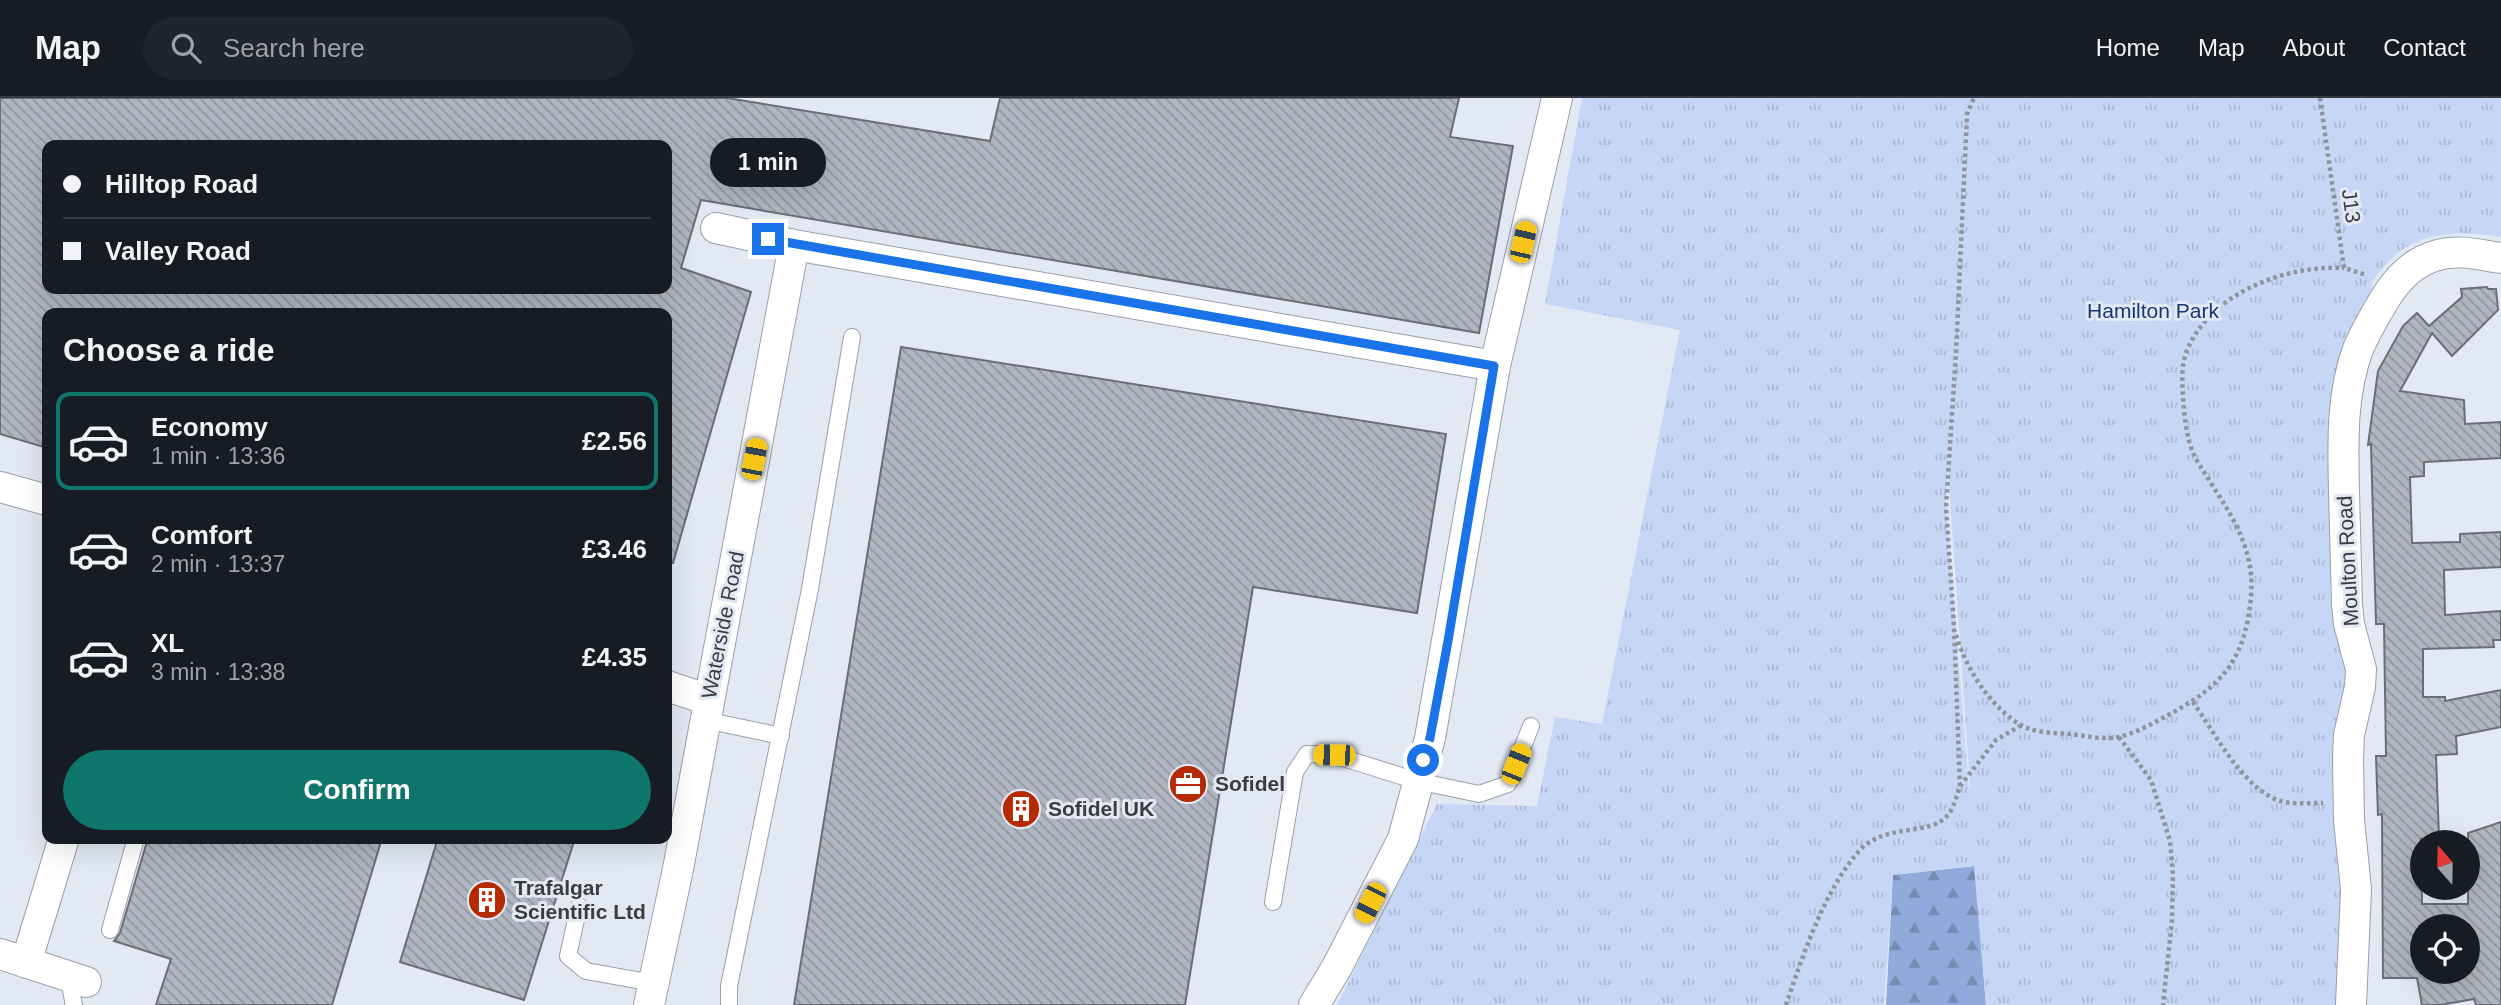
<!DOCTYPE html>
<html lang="en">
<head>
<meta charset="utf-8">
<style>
  body { margin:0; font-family:Helvetica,sans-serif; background:#20242c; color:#f1f3f6; height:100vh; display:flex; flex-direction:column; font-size:26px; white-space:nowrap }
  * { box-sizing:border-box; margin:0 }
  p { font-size:23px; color:#9ea1a6 }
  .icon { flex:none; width:38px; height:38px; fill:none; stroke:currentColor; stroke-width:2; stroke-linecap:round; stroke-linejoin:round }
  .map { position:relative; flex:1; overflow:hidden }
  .drawer { position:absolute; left:42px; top:210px; width:630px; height:536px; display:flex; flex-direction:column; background:#171b24; border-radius:14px; box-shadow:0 7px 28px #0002 }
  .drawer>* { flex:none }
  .top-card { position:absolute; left:42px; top:42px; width:630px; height:154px; border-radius:14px; box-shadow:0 7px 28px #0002; display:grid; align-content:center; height:154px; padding:0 21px; background:#171b24 }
  .needle { width:46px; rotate:340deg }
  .buttons { position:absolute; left:2410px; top:732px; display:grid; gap:14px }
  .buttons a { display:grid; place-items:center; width:70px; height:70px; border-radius:50%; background:#171b24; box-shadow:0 7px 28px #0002; font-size:35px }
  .end { position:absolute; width:32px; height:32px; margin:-16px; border:9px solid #1a73e8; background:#fff; box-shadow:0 0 0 4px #fff }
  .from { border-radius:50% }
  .bubble { position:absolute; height:49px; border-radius:24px; background:#171b24; box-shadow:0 7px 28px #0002; font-size:23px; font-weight:700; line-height:49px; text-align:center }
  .car { position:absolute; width:21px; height:42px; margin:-21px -10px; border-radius:9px; box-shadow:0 0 5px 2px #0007; background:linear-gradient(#f5c518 24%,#345 0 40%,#f5c518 0 76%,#345 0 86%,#f5c518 0) }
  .top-card b { display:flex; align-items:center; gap:24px; height:66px; font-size:26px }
  .top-card b+b { border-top:2px solid #363941 }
  .top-card i { width:18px; height:18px; background:#f1f3f6 }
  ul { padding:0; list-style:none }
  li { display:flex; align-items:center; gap:21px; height:98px; margin:0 14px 10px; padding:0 7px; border:4px solid transparent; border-radius:14px }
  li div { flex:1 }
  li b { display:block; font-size:26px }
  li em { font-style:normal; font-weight:700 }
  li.current { border-color:#0f766e }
  li>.icon { width:63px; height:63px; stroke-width:1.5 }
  h2 { padding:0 21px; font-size:32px; line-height:84px }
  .cta { display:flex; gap:14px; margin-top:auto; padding:14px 21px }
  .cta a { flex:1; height:80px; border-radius:42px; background:#0f766e; color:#fff; font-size:28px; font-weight:700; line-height:80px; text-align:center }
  header { display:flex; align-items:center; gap:42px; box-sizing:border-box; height:98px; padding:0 35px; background:#171b24; border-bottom:2px solid #363941 }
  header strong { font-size:33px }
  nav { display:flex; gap:38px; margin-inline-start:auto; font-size:24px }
  .search { width:490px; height:63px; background:#20242c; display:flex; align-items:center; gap:18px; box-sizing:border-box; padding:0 24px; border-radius:38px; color:#9ea1a6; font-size:26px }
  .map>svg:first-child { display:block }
  .forest { fill:url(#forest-firs) }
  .park { fill:url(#park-tufts); fill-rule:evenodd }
  .building { fill:url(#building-back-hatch); stroke:#696e78; stroke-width:2; fill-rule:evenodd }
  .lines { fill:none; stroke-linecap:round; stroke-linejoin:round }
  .service-casing { stroke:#9a9faa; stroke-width:18 }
  .minor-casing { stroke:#9a9faa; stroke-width:32 }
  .path { stroke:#8f939b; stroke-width:4.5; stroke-dasharray:3.5 3.5; stroke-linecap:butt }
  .service { stroke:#fff; stroke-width:16 }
  .minor { stroke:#fff; stroke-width:30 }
  .route { stroke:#1a73e8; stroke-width:9 }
  .labels { text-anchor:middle; stroke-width:6; stroke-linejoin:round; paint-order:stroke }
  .street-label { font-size:21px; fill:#3a3c41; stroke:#e2e9f4 }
  .park-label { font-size:21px; fill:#183671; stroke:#e2e9f4 }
  .poi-label { font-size:21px; font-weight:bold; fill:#3a3c41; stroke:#e2e9f4; text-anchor:start }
</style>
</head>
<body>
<header>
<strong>Map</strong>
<div class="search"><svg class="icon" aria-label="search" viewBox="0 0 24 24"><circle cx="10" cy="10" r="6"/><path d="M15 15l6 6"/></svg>Search here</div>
<nav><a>Home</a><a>Map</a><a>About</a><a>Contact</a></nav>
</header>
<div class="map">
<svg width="2501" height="907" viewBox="0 0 2501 907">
  <defs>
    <pattern id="forest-firs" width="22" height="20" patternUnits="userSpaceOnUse" patternTransform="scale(1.75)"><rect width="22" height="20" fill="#8faadb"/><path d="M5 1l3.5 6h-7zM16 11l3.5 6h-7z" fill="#768cb3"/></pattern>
    <pattern id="park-tufts" width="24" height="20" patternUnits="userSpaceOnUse" patternTransform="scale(1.75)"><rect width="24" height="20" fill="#c6d7f6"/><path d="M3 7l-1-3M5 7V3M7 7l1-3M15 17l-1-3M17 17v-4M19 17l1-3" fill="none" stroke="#abb9d4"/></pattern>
    <pattern id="building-back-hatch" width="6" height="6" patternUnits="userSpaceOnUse" patternTransform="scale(1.75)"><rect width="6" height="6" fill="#b0b6c1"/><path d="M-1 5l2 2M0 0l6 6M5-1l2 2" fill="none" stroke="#90959e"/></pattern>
  </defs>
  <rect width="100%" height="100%" fill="#e2e9f4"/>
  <path class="forest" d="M 1975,768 L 1986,907 L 1886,907 L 1893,777 Z"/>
  <path class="park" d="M 1582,0 L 2501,0 L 2501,139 C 2448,130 2399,136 2371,187 L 2376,192 L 2357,223 L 2346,556 L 2344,777 L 2340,907 L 1986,907 L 1974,768 L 1893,777 L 1884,907 L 1337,907 L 1437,706 L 1537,708 L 1555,619 L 1602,626 L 1680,232 L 1545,206 ZM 1948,371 L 1970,690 L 1969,691 L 1946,409 Z"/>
  <path class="building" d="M 0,0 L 727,0 L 990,43 L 1000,0 L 1459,0 L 1450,39 L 1513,48 L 1479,235 L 701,102 L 681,170 L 751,194 L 673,465 L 667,464 L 667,215 L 47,215 L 47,350 L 0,336 ZM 47,47 L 667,47 L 667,191 L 47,191 Z
    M 2487,189 L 2488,191 L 2496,191 L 2498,212 L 2452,258 L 2432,235 L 2400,293 L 2464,302 L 2465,326 L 2501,324 L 2501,360 L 2424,364 L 2424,378 L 2410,379 L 2412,445 L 2460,444 L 2460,436 L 2501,434 L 2501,469 L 2444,472 L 2445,517 L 2501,513 L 2501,542 L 2493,542 L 2494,549 L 2423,551 L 2423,599 L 2445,599 L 2445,603 L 2501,592 L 2501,629 L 2456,638 L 2457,656 L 2436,657 L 2439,740 L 2421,741 L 2422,806 L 2468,806 L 2468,735 L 2501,724 L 2501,907 L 2476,907 L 2474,901 L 2440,907 L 2422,907 L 2417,880 L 2383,880 L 2382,716 L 2378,717 L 2376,658 L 2386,658 L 2384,526 L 2376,526 L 2371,346 L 2368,347 L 2378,273 L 2403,228 L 2417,215 L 2429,228 L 2462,199 L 2461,191 ZM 2419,828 L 2468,828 L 2468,873 L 2420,873 Z
    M 901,249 L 1446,336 L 1417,515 L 1253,489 L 1185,907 L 794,907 Z
    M 148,740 L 382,740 L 332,907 L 156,907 L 171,861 L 114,843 L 120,835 Z
    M 438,740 L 575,740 L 524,902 L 400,864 Z"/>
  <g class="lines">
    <g class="service-casing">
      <path id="service" d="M 705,622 L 781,638
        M 1273,804 L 1295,674 L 1307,656 L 1334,657 L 1417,683 L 1479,696 L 1508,686 L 1531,628
        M 579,808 L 568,858 L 586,873 L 653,885
        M 110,832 L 136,740
        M 68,878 L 74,907
        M 729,907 L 729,888 L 810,491 L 852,239"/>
    </g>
    <g class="minor-casing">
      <path id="minor" d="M 716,130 L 794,147 L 1495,268
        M 0,389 L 47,402
        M 667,588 L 709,602
        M 0,856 L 86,884
        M 26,865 L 64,740
        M 649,907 L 678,771 L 794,147
        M 1314,907 L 1337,869 L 1403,741 L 1430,640 L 1495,268 L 1557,0
        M 2351,907 L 2356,791 L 2349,722 L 2348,660 L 2349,637 L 2360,589 L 2361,571 L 2349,526 L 2347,506 C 2346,468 2345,431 2344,394 C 2343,345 2341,298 2358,251 C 2365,235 2374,219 2383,204 C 2396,182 2412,164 2438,157 C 2459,151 2480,157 2501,160"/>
    </g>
    <path class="path" d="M 2320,0 L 2344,170 L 2367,177
      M 1956,537 C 1966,570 1989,607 2019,626 C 2032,635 2056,635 2071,636 C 2085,638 2104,642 2118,639 C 2137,635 2155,624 2172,615 C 2224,586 2245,561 2251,499 C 2255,455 2235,422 2212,387 C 2206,376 2198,366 2193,355 C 2186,337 2184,316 2183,298 C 2182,282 2181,265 2188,250 C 2213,194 2286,167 2344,170
      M 2193,604 C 2215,635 2245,695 2284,704 C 2296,706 2310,705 2323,705
      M 2119,639 L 2151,682 L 2170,743 L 2173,777 L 2172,822 L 2163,907
      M 1960,688 L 1996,642 L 2020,628
      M 1786,907 C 1803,857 1824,793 1859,753 C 1884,725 1930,738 1947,718 C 1954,711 1956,698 1960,689 L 1954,528 L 1946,409 L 1956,255 L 1967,16 L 1974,0"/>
    <use href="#service" class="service"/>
    <use href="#minor" class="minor"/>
  </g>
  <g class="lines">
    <path class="route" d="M 768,141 L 1494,268 L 1448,543 L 1430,640 L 1423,662"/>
  </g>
  <defs>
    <g id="office-disc" transform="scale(2.0125)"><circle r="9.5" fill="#b52a00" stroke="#e2e9f4"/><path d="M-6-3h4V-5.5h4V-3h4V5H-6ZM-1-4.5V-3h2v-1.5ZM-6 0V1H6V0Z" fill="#fff"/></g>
    <g id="building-disc" transform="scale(2.0125)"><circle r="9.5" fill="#b52a00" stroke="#e2e9f4"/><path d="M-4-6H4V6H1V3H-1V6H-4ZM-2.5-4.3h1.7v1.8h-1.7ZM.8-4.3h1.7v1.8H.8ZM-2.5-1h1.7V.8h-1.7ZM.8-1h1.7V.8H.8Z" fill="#fff"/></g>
  </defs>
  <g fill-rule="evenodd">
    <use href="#office-disc" x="1188" y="686"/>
    <use href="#building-disc" x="1021" y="711"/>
    <use href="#building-disc" x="487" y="802"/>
  </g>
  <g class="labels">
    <g class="street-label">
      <text transform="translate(2351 108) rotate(82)" y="7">J13</text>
      <text transform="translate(2348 463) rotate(-93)" y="7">Moulton Road</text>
      <text transform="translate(723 527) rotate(-79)" y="7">Waterside Road</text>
    </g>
    <g class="park-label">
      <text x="2153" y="220">Hamilton Park</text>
    </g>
    <g class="poi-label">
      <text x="1215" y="693">Sofidel</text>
      <text x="1048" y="718">Sofidel UK</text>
      <text x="514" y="797">Trafalgar<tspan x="514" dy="24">Scientific Ltd</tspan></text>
    </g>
  </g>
</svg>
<div class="buttons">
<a><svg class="needle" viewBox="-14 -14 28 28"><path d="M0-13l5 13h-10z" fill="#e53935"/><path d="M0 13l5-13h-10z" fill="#9ea1a6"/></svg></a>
<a><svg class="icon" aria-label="locate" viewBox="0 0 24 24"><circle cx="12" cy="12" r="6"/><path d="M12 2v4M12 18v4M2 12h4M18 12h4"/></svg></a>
</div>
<i class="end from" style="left:1423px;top:662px"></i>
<i class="end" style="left:768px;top:141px"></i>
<div class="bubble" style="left:710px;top:40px;width:116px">1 min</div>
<i class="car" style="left:1523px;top:144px;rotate:13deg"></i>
<i class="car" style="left:754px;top:361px;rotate:11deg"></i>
<i class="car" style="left:1334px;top:657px;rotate:271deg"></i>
<i class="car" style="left:1516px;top:666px;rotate:22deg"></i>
<i class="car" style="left:1370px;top:805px;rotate:207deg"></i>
<div class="top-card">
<b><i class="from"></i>Hilltop Road</b>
<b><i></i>Valley Road</b>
</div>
<section class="drawer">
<h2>Choose a ride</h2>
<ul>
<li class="current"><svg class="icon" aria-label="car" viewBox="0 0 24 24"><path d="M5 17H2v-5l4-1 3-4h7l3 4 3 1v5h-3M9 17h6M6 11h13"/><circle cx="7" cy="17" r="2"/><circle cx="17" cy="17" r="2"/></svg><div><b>Economy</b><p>1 min · 13:36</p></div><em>£2.56</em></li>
<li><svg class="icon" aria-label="car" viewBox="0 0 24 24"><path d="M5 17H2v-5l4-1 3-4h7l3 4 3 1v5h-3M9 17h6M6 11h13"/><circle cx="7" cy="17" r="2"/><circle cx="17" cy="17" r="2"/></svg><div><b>Comfort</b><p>2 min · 13:37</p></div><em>£3.46</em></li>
<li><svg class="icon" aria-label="car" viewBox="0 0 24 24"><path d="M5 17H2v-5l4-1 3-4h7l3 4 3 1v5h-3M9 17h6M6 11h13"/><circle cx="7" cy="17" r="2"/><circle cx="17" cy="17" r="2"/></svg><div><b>XL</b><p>3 min · 13:38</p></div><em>£4.35</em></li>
</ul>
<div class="cta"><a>Confirm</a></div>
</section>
</div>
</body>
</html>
